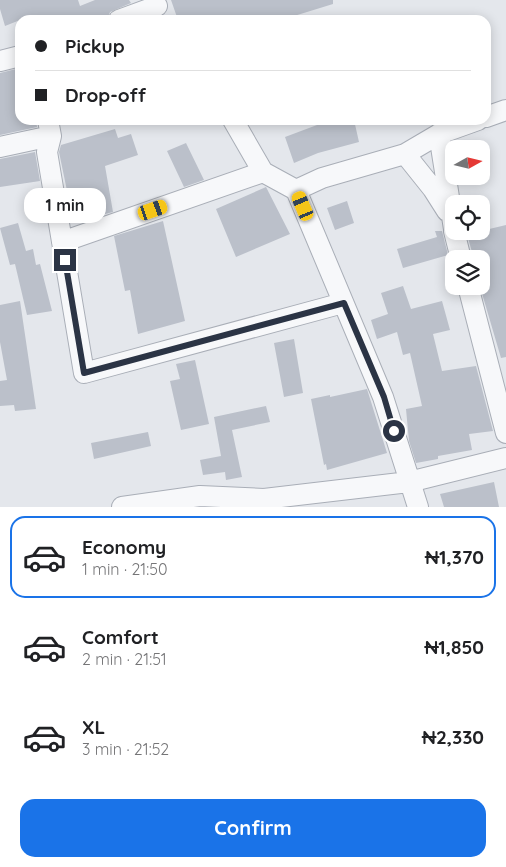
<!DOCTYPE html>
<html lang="en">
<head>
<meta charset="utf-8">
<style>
  body { margin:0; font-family:Quicksand,sans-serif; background:#f6f6f6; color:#202124; height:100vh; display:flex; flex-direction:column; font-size:19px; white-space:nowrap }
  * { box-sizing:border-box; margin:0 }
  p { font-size:16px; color:#757577 }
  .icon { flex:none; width:28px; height:28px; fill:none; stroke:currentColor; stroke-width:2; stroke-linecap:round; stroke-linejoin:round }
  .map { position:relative; height:507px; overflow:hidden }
  .side { display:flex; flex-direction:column; background:#fff; flex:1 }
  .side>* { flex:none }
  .hud { position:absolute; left:15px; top:15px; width:476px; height:110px; border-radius:15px; box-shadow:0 2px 12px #0003; display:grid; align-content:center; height:110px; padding:0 20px; background:#fff }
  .needle { width:32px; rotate:82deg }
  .controls { position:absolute; left:445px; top:140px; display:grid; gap:10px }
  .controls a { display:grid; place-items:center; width:45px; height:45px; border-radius:10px; background:#fff; box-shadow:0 2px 12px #0003; font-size:25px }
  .end { position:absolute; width:22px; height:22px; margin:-11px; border:6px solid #2b3445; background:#fff; box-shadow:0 0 0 2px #fff }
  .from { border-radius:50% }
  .bubble { position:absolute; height:35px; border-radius:15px; background:#fff; box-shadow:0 2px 12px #0003; font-size:16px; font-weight:700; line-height:35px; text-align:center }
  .car { position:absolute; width:15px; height:30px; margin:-15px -8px; border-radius:6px; box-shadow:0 0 4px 1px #0007; background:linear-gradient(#f5c518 24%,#345 0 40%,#f5c518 0 76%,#345 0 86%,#f5c518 0) }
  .hud b { display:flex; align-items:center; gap:18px; height:48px; font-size:19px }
  .hud b+b { border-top:1px solid #e0e0e0 }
  .hud i { width:12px; height:12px; background:#202124 }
  ul { padding:9px 0 0; list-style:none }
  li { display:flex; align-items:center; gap:15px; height:82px; margin:0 10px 8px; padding:0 10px; border:2px solid transparent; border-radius:15px }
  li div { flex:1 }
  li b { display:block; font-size:19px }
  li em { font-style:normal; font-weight:700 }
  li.current { border-color:#1a73e8 }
  li>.icon { width:45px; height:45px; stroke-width:1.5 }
  .cta { display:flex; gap:10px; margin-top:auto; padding:10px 20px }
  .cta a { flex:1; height:58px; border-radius:15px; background:#1a73e8; color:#fff; font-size:20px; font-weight:700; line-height:58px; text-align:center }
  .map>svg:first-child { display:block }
  .building { fill:#bbc0ca }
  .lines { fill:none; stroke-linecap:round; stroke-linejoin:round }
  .street-casing { stroke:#a9aeb7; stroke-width:22 }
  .street { stroke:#f7f8fa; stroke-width:20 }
  .route { stroke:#2b3445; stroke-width:6 }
</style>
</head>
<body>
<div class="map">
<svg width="506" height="507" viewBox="0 0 506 507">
  <rect width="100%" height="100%" fill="#e4e7ec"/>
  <path class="building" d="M 0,0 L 78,0 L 80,6 L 95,0 L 129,0 L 131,3 L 110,12 L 107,20 L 20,20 L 5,26 L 0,9 Z
    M 171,0 L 333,0 L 333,4 L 281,20 L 178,20 Z
    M 20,68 L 20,120 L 36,120 L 37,127 L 0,135 L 0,73 Z
    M 316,120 L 354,120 L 359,142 L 318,153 L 294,163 L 285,137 L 317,125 Z
    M 115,129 L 118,138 L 131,134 L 138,155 L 105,166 L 113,212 L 89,218 L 88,212 L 72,215 L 59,152 L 61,145 Z
    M 186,143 L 204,180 L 184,187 L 167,151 Z
    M 35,152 L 40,181 L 0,187 L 0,159 Z
    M 266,187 L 290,234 L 236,257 L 216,209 Z
    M 347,201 L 354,223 L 335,230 L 327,208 Z
    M 163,221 L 185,321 L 138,334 L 130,290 L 125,291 L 114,236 Z
    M 18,223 L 26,251 L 33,249 L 36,265 L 40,264 L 52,311 L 27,315 L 15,264 L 10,265 L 0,228 Z
    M 506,225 L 506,357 L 501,358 L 481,290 L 481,259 L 474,259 L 466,231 L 481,231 Z
    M 435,231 L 442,231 L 448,255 L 403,268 L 397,249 L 437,237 Z
    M 403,286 L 411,309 L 442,301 L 450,330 L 433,334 L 442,371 L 476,366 L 493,431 L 469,434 L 472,450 L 438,456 L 438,459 L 416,463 L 409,441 L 406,409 L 422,406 L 410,353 L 403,355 L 397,332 L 377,339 L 371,320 L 388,314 L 381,293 Z
    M 20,301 L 36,409 L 15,411 L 14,405 L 0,406 L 0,381 L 7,380 L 0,342 L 0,305 Z
    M 294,339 L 303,393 L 284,397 L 274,343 Z
    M 195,360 L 209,424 L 181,430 L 170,381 L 180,379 L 176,364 Z
    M 367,389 L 387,453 L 327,470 L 326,464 L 324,465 L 311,399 L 330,395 L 330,397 Z
    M 266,406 L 270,422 L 232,430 L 242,477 L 226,480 L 225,472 L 203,475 L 200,460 L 221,456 L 214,417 Z
    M 148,432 L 151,446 L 94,459 L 91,443 Z
    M 494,482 L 499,507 L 444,507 L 440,494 Z"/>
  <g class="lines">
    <g class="street-casing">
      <path id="street" d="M 119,20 L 157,6
        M 0,61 L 20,56
        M 486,117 L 506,110
        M 48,120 L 51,136 L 47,152 L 84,373 L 343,303
        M 233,120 L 263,172 L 296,190 L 383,397 L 418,507
        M 439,134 L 454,229
        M 0,147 L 51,136
        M 405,154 L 433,189 L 447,211
        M 296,190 L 322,178 L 405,154 L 439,134 L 478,120
        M 454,231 L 461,259
        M 62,242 L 263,172
        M 468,286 L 506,433
        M 122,507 L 200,496 L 264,499 L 409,482 L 506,458"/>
    </g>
    <use href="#street" class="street"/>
  </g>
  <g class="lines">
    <path class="route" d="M 65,260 L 84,373 L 344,303 L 384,397 L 394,431"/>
  </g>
</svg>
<div class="controls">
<a><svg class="needle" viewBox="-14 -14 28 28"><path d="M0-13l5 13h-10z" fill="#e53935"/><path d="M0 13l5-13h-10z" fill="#757577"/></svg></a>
<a><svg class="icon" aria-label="locate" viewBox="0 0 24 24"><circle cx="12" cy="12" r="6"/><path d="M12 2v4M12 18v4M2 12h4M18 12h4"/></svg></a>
<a><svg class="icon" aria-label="layers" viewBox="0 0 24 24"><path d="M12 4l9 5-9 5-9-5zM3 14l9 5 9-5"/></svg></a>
</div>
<i class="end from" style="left:394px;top:431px"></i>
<i class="end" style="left:65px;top:260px"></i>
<div class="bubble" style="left:24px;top:188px;width:82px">1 min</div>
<i class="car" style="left:303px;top:206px;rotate:337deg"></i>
<i class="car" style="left:153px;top:210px;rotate:71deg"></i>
<div class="hud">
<b><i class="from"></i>Pickup</b>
<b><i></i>Drop-off</b>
</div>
</div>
<section class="side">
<ul>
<li class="current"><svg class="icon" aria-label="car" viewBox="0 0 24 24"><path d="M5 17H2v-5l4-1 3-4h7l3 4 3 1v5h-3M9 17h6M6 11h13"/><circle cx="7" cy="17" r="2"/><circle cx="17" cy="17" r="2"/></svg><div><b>Economy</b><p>1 min · 21:50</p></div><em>₦1,370</em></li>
<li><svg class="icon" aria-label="car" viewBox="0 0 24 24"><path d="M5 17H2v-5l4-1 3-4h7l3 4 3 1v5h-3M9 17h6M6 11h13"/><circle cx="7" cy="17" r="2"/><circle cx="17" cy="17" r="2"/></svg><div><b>Comfort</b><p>2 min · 21:51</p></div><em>₦1,850</em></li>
<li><svg class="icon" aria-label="car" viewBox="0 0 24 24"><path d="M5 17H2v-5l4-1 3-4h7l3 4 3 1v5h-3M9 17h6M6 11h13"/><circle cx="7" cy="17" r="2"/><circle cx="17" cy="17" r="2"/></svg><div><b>XL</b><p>3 min · 21:52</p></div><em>₦2,330</em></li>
</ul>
<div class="cta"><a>Confirm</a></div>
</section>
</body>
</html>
